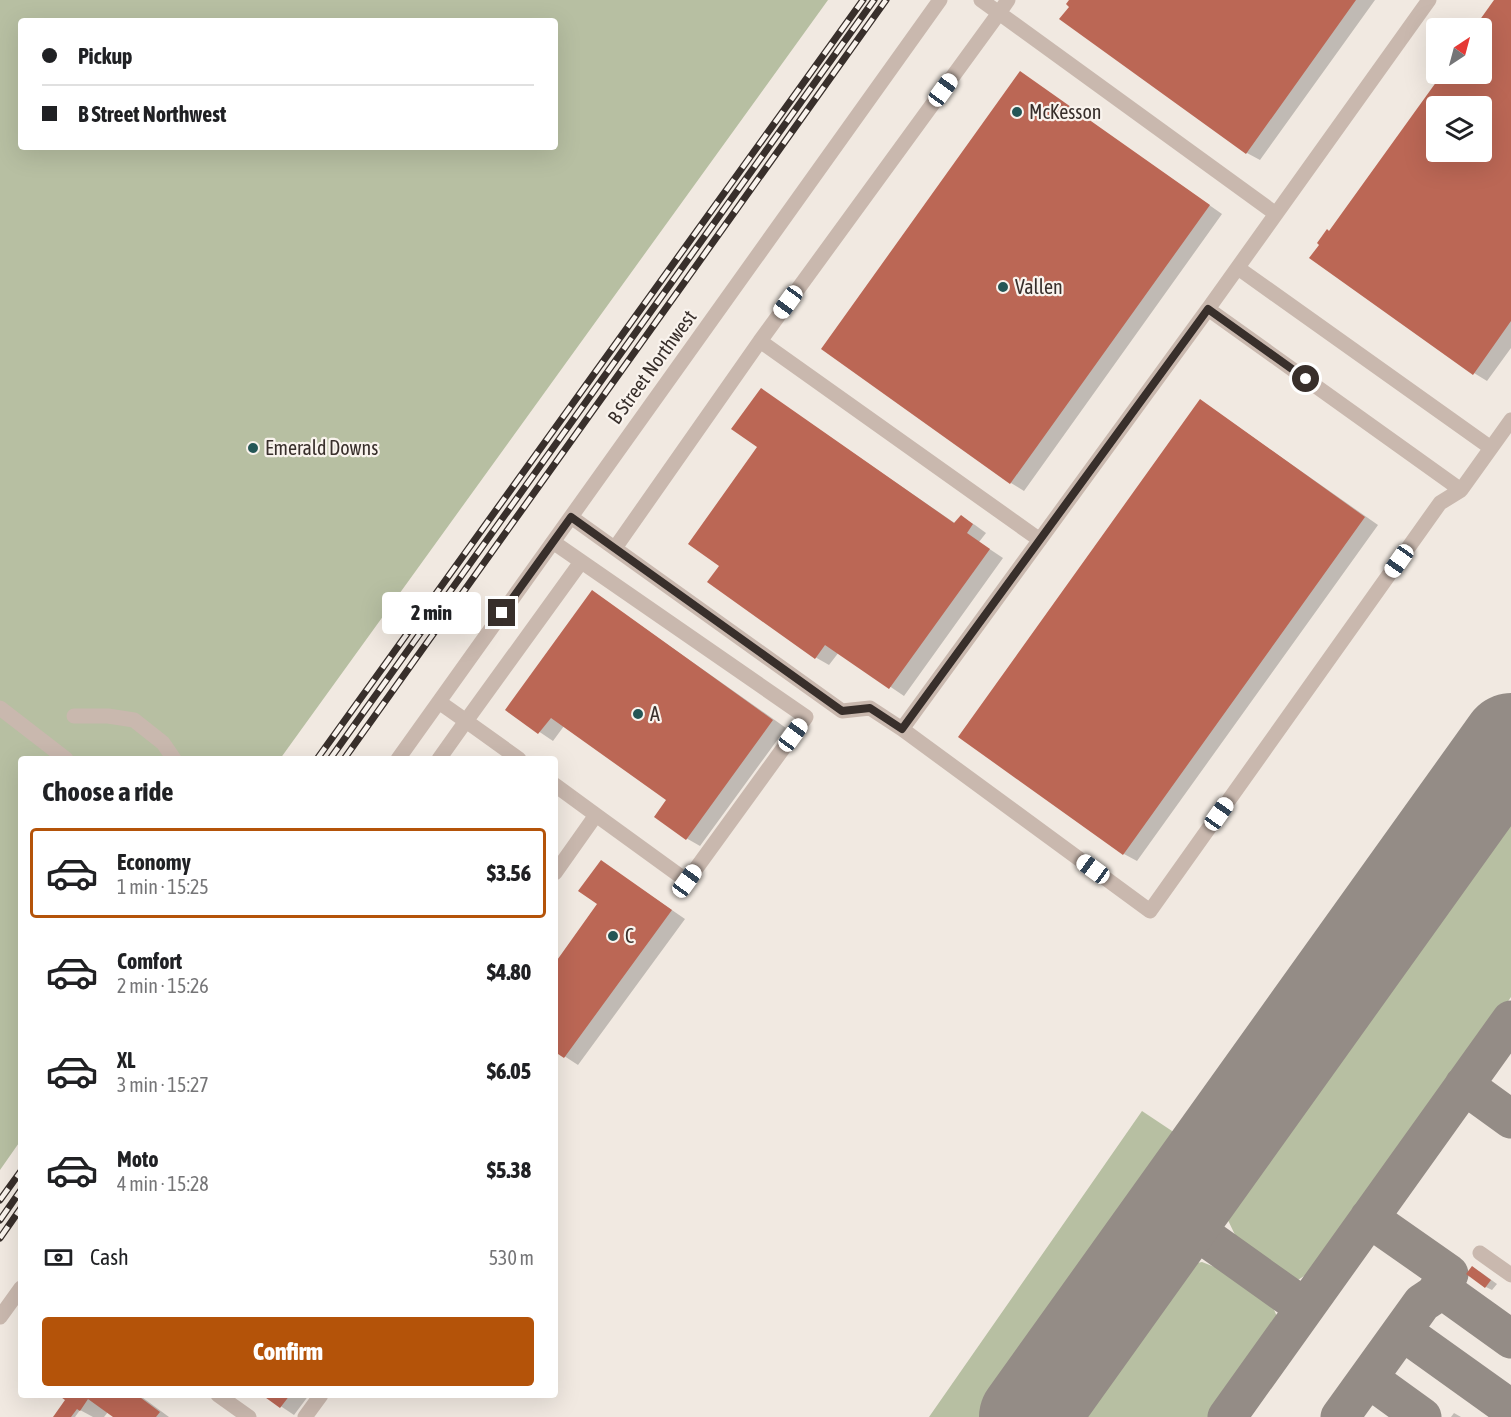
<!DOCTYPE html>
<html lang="en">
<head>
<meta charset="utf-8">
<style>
  body { margin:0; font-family:"Asap Condensed",sans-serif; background:#f2f2f2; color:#202124; height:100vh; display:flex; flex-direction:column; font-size:22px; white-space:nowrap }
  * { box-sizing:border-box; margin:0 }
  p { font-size:20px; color:#757577 }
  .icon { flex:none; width:33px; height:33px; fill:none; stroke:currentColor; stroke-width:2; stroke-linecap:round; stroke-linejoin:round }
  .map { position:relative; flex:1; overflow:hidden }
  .side { position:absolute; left:18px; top:756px; width:540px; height:642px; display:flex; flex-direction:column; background:#fff; border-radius:6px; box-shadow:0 6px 24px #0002 }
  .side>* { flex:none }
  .banner { position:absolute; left:18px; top:18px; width:540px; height:132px; border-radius:6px; box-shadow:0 6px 24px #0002; display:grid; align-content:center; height:132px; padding:0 24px; background:#fff }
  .needle { width:39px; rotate:36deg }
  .buttons { position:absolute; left:1426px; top:18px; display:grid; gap:12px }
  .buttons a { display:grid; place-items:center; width:66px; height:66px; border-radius:6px; background:#fff; box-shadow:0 6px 24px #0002; font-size:30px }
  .end { position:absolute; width:27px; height:27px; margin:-14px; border:8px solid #382f2b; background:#fff; box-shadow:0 0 0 3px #fff }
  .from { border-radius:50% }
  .bubble { position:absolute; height:42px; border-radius:6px; background:#fff; box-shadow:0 6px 24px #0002; font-size:20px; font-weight:800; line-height:42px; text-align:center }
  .car { position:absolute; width:18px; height:36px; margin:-18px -9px; border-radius:8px; box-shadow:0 0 4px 2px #0007; background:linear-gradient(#fff 24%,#345 0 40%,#fff 0 76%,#345 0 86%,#fff 0) }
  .banner b { display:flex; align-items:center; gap:21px; height:57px; font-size:22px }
  .banner b+b { border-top:2px solid #e0e0e0 }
  .banner i { width:15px; height:15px; background:#202124 }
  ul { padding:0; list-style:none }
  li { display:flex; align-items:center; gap:18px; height:90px; margin:0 12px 9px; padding:0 12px; border:3px solid transparent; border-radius:6px }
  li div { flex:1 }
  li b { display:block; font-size:22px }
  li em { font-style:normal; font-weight:800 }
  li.selected { border-color:#b45309 }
  li>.icon { width:54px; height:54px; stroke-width:1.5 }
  h2 { padding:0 24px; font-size:27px; line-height:72px }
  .pay { display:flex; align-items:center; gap:15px; height:66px; padding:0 24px; font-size:22px }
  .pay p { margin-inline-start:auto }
  .primary-button { display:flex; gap:12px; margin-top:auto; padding:12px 24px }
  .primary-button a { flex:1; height:69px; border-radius:6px; background:#b45309; color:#fff; font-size:24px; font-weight:800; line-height:69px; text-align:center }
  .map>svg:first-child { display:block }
  .green { fill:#b7bfa2; fill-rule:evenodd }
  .shadow { fill:#0003; fill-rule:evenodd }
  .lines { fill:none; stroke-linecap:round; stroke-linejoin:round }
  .taxiway { stroke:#948c86; stroke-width:39 }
  .runway { stroke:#948c86; stroke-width:98 }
  .building { fill:#bb6755; fill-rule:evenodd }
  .minor { stroke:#c9b8ae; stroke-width:15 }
  .rail-casing { stroke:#382f2b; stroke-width:7 }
  .rail { stroke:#f9f3ed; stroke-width:4.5; stroke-dasharray:14; stroke-linecap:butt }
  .route { stroke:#382f2b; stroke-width:8 }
  .poi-dot { fill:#245656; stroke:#f9f3ed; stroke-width:2 }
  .labels { text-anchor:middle; stroke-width:4.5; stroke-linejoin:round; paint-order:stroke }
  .poi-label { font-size:20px; fill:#382f2b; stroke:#f9f3ed; text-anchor:start }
  .street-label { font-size:20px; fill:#382f2b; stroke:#f9f3ed }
</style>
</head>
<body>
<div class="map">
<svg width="1511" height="1417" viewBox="0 0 1511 1417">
  <rect width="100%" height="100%" fill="#f1e9e1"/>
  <path class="green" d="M 0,0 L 828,0 L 280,759 L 21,759 L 21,1140 L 0,1170 ZM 21,21 L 555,21 L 555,147 L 21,147 Z
    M 1511,792 L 1511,997 L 1376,1194 L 1321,1265 L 1298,1280 L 1268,1266 L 1237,1239 L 1225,1214 L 1226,1189 Z
    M 1142,1111 L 1193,1145 L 1148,1215 L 1000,1417 L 929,1417 Z
    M 1202,1262 L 1235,1275 L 1269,1298 L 1278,1319 L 1209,1417 L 1063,1417 L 1159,1283 L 1183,1266 Z"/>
  <path class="shadow" d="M 1071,0 L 1375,0 L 1260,160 L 1247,153 L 1071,6 Z
    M 1496,0 L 1511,0 L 1511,348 L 1487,381 L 1474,373 L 1321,244 L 1443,74 L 1482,74 L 1482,28 L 1476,28 ZM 1437,106 L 1482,106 L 1482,152 L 1437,152 Z
    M 1021,73 L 1222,214 L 1024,491 L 1011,483 Z
    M 762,390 L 956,524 L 961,517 L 975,525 L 986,533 L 979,542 L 1003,558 L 904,696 L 839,652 L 829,665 L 815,657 L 721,566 L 759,447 Z
    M 1201,401 L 1378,525 L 1137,861 L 1124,854 Z
    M 593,592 L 786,728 L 700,846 L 686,838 L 668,800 L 564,726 L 553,741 L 507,710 Z
    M 602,862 L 685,919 L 578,1065 L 555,1050 L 555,965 L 599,904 Z
    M 1479,1271 L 1497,1284 L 1492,1290 L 1486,1287 Z
    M 60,1395 L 139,1395 L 169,1417 L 115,1417 L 108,1412 L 104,1417 L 93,1417 L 80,1410 L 75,1417 L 55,1417 L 67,1400 Z
    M 264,1395 L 309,1395 L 294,1415 Z
    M 1454,1413 L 1461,1417 L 1451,1417 Z"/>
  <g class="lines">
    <path class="taxiway" d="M 1464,1085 L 1511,1119
      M 1173,1214 L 1305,1308
      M 1440,1288 L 1511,1339
      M 1402,1331 L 1511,1409
      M 1368,1378 L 1422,1417
      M 1227,1417 L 1511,1020
      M 1340,1417 L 1422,1303 L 1434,1295 L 1449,1274 L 1369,1218"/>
    <path class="runway" d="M 1028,1417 L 1511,742"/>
  </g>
  <path class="building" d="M 1069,0 L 1356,0 L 1246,154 L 1059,19 L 1069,7 L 1066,4 Z
    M 1494,0 L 1511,0 L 1511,321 L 1473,375 L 1309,258 L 1319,245 L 1317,243 L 1327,229 L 1329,231 L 1442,74 L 1482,74 L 1482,28 L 1474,28 ZM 1437,106 L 1482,106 L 1482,152 L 1437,152 Z
    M 1020,71 L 1210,205 L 1010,484 L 821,349 Z
    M 761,388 L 954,523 L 961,515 L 973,524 L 967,533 L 990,549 L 889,689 L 825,645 L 815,659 L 707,582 L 719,566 L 688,544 L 757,447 L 731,429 Z
    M 1200,399 L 1365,517 L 1123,855 L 958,737 Z
    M 592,590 L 773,720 L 686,840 L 654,817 L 666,800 L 551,718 L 538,734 L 505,710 Z
    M 601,860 L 672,910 L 564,1058 L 555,1052 L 555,963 L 597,904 L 578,891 Z
    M 1472,1266 L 1491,1280 L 1485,1288 L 1466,1274 Z
    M 58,1395 L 137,1395 L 160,1412 L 156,1417 L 113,1417 L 88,1399 L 80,1411 L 77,1409 L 71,1417 L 53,1417 L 65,1400 Z
    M 262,1395 L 290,1395 L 280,1408 Z"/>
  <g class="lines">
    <path class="minor" d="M 981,0 L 999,13 L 1008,0
      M 1429,0 L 1208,309 L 1461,490 L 1511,420
      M 1238,268 L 1491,448
      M 1208,309 L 902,729 L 1150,911 L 1440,503 L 1461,490
      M 760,341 L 999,13 L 1276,214
      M 571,517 L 842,711 L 870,708 L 902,729
      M 553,542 L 806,717 L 687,881 L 596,815 L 555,873
      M 615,548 L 760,341 L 1040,540
      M 439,702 L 466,721 L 581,562
      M 0,708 L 66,759
      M 74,716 L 108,716 L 134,720 L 163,743 L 174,759
      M 398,759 L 940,0
      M 439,759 L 466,721 L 519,759
      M 555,785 L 596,815
      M 1480,1253 L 1511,1275
      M 0,1317 L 21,1288
      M 218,1395 L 249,1417
      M 305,1417 L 321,1395"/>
    <g class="rail-casing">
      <path id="rail" d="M 317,759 L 863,0
        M 330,759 L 874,0
        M 344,759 L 886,0
        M 0,1200 L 21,1171
        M 0,1220 L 21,1190
        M 0,1238 L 21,1208"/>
    </g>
    <use href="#rail" class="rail"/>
  </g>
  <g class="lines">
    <path class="route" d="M 502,613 L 571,517 L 842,711 L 870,708 L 902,729 L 1208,309 L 1306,379"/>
  </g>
  <g class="poi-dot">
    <circle cx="1017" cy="112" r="6"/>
    <circle cx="1003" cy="287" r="6"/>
    <circle cx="253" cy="448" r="6"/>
    <circle cx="638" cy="714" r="6"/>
    <circle cx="613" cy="936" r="6"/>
  </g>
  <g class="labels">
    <g class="poi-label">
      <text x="1029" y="119">McKesson</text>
      <text x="1015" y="294">Vallen</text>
      <text x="265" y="455">Emerald Downs</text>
      <text x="650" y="721">A</text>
      <text x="625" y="943">C</text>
    </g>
    <g class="street-label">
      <text transform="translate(652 367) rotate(-54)" y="7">B Street Northwest</text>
    </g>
  </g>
</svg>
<div class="buttons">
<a><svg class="needle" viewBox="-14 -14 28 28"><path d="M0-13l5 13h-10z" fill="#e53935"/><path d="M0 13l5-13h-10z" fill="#757577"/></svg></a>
<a><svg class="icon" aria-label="layers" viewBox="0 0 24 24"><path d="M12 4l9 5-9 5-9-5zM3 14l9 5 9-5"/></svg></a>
</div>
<i class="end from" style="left:1306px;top:379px"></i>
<i class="end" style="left:502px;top:613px"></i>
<div class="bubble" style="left:382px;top:592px;width:99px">2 min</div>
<i class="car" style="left:943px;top:90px;rotate:36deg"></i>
<i class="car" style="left:788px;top:302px;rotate:216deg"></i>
<i class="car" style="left:1399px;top:561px;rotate:215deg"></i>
<i class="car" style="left:793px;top:735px;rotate:36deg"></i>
<i class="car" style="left:1219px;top:814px;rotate:35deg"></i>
<i class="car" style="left:1093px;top:869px;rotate:306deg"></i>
<i class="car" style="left:687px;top:881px;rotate:36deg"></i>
<div class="banner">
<b><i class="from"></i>Pickup</b>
<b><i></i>B Street Northwest</b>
</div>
<section class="side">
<h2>Choose a ride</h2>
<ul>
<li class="selected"><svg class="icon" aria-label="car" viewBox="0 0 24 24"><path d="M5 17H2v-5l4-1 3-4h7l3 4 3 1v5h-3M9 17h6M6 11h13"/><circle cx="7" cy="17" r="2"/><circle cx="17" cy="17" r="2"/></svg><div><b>Economy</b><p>1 min · 15:25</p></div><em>$3.56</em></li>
<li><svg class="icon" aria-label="car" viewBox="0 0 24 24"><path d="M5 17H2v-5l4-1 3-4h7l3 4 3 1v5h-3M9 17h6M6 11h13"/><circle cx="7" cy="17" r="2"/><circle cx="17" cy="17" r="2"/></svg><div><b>Comfort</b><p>2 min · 15:26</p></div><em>$4.80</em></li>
<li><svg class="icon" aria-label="car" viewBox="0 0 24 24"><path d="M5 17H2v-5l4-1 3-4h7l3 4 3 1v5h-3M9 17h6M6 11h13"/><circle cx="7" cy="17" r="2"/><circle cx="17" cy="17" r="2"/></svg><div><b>XL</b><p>3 min · 15:27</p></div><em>$6.05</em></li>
<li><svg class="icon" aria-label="car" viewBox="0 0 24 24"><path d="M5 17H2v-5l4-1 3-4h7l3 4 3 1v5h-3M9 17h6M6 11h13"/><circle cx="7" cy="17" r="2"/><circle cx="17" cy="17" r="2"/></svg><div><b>Moto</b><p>4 min · 15:28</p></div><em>$5.38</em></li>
</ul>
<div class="pay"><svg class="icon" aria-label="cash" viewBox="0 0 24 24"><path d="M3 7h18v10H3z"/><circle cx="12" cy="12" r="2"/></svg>Cash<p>530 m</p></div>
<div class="primary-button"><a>Confirm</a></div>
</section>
</div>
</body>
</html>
